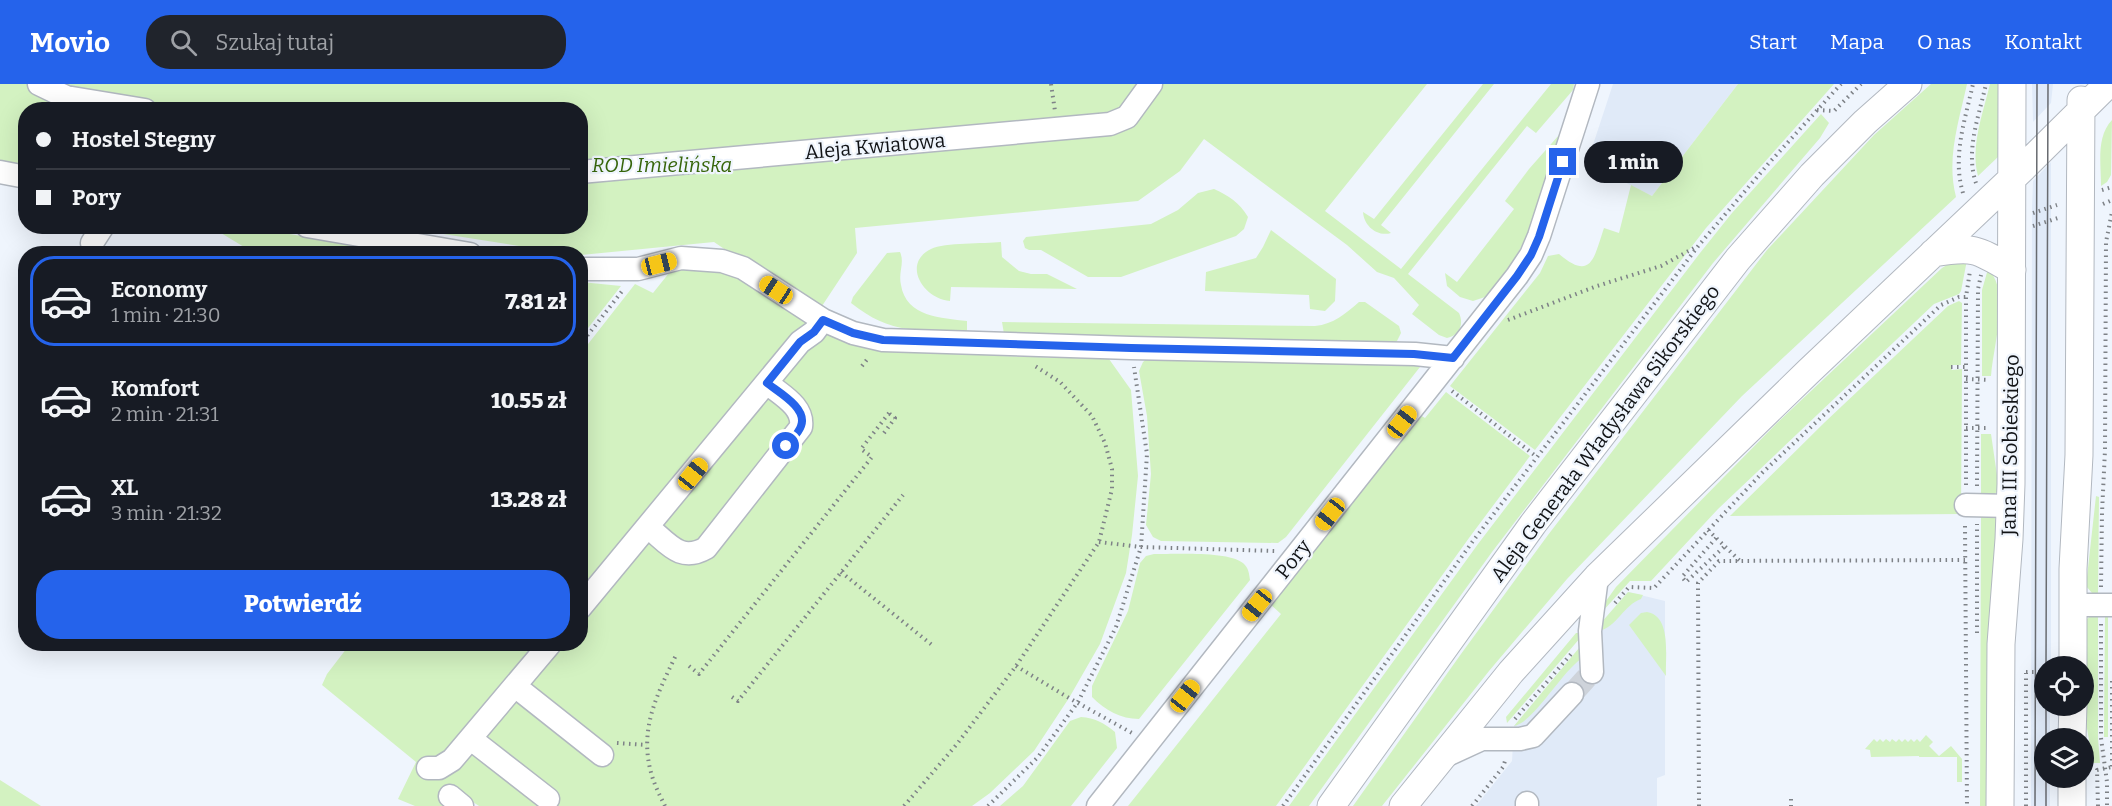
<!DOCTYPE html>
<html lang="pl">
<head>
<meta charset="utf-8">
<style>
  body { margin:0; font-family:Bitter,serif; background:#20242c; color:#f1f3f6; height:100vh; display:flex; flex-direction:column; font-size:22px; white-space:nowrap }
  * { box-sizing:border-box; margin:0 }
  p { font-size:20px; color:#9ea1a6 }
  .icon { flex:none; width:33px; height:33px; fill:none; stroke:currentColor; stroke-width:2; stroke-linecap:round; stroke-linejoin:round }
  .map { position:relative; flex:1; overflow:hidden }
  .details { position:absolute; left:18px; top:162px; width:570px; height:405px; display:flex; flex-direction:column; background:#171b24; border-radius:24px; box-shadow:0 6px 24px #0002 }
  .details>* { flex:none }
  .hud { position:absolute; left:18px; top:18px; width:570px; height:132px; border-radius:24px; box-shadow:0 6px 24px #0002; display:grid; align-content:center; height:132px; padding:0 18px; background:#171b24 }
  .buttons { position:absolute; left:2034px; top:572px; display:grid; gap:12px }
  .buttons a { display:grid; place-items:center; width:60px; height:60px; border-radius:50%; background:#171b24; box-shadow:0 6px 24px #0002; font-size:30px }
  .end { position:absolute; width:27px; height:27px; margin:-14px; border:8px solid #2563eb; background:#fff; box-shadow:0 0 0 3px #fff }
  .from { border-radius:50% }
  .bubble { position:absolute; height:42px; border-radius:21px; background:#171b24; box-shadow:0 6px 24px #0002; font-size:20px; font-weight:800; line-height:42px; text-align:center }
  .car { position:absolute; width:18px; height:36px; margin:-18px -9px; border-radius:8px; box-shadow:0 0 4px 2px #0007; background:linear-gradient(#f5c518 24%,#345 0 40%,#f5c518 0 76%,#345 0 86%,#f5c518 0) }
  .hud b { display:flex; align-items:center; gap:21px; height:57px; font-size:22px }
  .hud b+b { border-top:2px solid #363941 }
  .hud i { width:15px; height:15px; background:#f1f3f6 }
  ul { padding:10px 0 0; list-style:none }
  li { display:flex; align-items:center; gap:18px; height:90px; margin:0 12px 9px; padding:0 6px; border:3px solid transparent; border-radius:24px }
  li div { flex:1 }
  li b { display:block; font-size:22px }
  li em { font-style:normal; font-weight:800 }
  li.active { border-color:#2563eb }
  li>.icon { width:54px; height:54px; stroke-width:1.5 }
  .action { display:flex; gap:12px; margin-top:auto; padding:12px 18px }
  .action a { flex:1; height:69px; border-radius:24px; background:#2563eb; color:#fff; font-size:24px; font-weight:800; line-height:69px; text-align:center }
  header { display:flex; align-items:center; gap:36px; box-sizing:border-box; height:84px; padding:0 30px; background:#2563eb; color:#fff }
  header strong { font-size:28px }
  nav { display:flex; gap:33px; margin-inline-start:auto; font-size:21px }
  .search { width:420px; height:54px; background:#20242c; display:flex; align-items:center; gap:15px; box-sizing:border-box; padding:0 21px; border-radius:24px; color:#9ea1a6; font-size:22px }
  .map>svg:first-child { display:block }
  .built { fill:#e0eaf8 }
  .green { fill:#d3f2c1 }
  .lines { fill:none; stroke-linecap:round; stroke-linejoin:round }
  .minor-tunnel { stroke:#ced3da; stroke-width:22; stroke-dasharray:22 11; stroke-linecap:butt }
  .minor-casing { stroke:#b2b8c0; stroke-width:25 }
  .major-casing { stroke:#b2b8c0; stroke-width:29 }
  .path { stroke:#7e8287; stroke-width:4; stroke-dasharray:1.5 4.5; stroke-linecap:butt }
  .minor { stroke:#fff; stroke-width:22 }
  .major { stroke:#fff; stroke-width:27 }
  .tram { stroke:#686b70; stroke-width:1.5 }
  .route { stroke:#2563eb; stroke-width:8 }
  .labels { text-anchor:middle; stroke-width:4.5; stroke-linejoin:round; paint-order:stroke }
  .street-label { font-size:20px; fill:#111316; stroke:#eff5fd }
  .park-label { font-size:20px; font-style:italic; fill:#37660b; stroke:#eff5fd }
</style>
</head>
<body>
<header>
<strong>Movio</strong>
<div class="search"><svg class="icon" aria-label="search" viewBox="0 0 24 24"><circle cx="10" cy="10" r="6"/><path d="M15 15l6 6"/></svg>Szukaj tutaj</div>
<nav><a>Start</a><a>Mapa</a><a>O nas</a><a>Kontakt</a></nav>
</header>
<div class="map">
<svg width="2112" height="722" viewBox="0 0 2112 722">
  <rect width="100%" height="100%" fill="#eff5fd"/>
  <path class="built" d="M 1613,0 L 1738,0 L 1652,112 L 1587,79 Z
    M 2032,0 L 2053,0 L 2051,19 L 2033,38 Z
    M 2051,78 L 2051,582 L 2044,582 L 2044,621 L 2050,621 L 2050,654 L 2044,654 L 2044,693 L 2050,693 L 2050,722 L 2031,722 L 2032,124 L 2033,97 Z
    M 1628,508 L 1665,517 L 1665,691 L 1657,694 L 1657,722 L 1476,722 L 1512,677 L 1514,642 Z"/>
  <path class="green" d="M 0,0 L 1427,0 L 1325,127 L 1401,185 L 1551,0 L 1574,0 L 1573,6 L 1536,49 L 1527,42 L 1408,190 L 1459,229 C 1464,240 1460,251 1447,254 L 1439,251 L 1412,230 L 1419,221 L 1394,194 L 1377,188 L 1347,161 L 1204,55 L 1180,87 L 1138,117 L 855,144 L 857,169 L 822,222 L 813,225 L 714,158 L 581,171 L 563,169 L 399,143 L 580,142 L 580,26 L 26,26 L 25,86 L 0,80 Z
    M 1483,0 L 1494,0 L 1381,141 L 1391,149 C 1377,153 1364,142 1363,128 L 1374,135 Z
    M 1738,0 L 1834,0 L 1706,144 L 1535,366 L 1450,302 L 1540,189 L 1548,172 L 1559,170 C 1592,198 1594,173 1604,144 L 1619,149 L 1631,101 L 1652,112 Z
    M 1931,0 L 1967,0 C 1959,37 1946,75 1956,113 L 1742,312 L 1567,495 L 1489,587 L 1382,722 L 1353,722 L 1461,570 L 1548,451 L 1767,166 L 1874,51 Z
    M 1990,0 L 2001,0 L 1999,72 L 1978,92 C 1970,63 1983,29 1990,0 Z
    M 1821,30 L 1829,39 L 1820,54 L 1713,179 L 1492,468 L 1309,722 L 1289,722 L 1478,460 L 1700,169 L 1732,129 Z
    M 2112,36 L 2111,91 L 2107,98 L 2101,102 C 2101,79 2096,53 2112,36 Z
    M 1559,51 L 1529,148 L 1513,178 L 1485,213 L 1473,217 L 1460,213 L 1447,202 L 1445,189 L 1457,198 L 1514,125 L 1505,117 L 1529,85 Z
    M 1214,105 C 1229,112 1239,118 1248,133 L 1244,145 L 1236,152 L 1121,193 L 1088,193 L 1041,166 L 1029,166 L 1025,164 L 1023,157 L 1026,153 L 1151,140 L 1178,126 L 1198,109 Z
    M 211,143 L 248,143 L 402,169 L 254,169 Z
    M 1271,146 L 1336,195 L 1335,217 L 1325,227 L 1310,225 L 1309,211 L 1205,207 L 1206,188 L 1256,174 L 1263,163 Z
    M 1001,158 L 1002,173 L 1019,187 L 1031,190 L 1047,190 L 1077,205 L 951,203 L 950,217 C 922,214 902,179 931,165 C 945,158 984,160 1001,158 Z
    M 900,168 C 905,179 898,188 901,201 C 906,233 942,234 967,237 L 967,248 C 919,246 891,251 851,219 L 853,213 L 887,169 Z
    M 1967,176 L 1961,207 L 1959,210 L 1934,220 L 1718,425 L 1651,497 L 1630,497 L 1602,528 L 1606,517 L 1616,503 L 1777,339 L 1942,184 L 1950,179 Z
    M 673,184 L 723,186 L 823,236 L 901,268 L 998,270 L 999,272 L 1109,275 L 1131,306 L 1138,392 L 1132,451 L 1126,489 L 1100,560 L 1069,614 L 1034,667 L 990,709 L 972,722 L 479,722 L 467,714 L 460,722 L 415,722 L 398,715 L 416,678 L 322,601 L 327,590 L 350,560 L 580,560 L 581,269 L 635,200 L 653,209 Z
    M 1988,185 C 2011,207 1993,262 1991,292 L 1982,292 L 1982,206 Z
    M 581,198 L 621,202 L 581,253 L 580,198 Z
    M 1959,217 L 1962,219 L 1961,281 L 1951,281 L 1952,286 L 1962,285 L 1961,430 L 1730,432 L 1825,338 L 1948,222 Z
    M 1359,218 L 1365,218 L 1399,242 L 1401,249 L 1397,257 L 1392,259 L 1004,250 L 1002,238 L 1315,242 C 1334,240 1345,230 1359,218 Z
    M 1150,272 L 1413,278 L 1420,283 L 1286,453 L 1278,459 L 1161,457 L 1153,453 L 1146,441 L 1151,390 L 1147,332 L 1139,287 L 1143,278 Z
    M 1446,308 L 1530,372 L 1469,454 L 1276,722 L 1128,722 L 1281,530 L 1269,519 L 1420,331 L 1425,334 Z
    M 1981,350 L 1991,350 L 1999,405 L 1994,411 L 1981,413 Z
    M 2096,412 L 2099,413 L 2098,511 L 2092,509 L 2086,502 Z
    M 1981,430 L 1993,432 L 1998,438 L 1988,722 L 1980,722 Z
    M 1154,470 C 1175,470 1229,467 1243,479 C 1249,484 1249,490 1250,496 L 1139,635 C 1121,635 1105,626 1092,613 L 1092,602 L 1128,527 L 1140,479 L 1146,472 Z
    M 1628,508 L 1643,511 L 1641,515 C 1625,520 1615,544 1601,546 L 1600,540 Z
    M 1647,528 C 1672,532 1665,573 1666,592 L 1629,541 L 1641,529 Z
    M 2098,530 L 2098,654 L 2100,679 L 2093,679 L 2084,627 L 2084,538 L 2090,532 Z
    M 2105,530 L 2108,530 L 2108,653 L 2104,653 Z
    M 1576,549 L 1580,549 L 1581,553 L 1507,639 L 1506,633 Z
    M 1584,558 L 1581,575 C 1560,590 1533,639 1514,642 Z
    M 1081,633 C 1095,634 1104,639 1115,648 L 1117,664 L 1071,722 L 1000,722 L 1023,702 L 1070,637 Z
    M 1926,651 L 1933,658 L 1929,662 L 1939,672 L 1951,662 L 1962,675 L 1962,698 L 1957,698 L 1957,673 L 1919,673 L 1919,672 L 1871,673 L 1870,666 L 1865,665 L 1874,655 L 1877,658 L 1880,655 L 1883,658 L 1886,655 L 1890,658 L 1892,655 L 1896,658 L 1899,655 L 1902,658 L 1905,655 L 1908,658 L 1911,655 L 1914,658 L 1917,655 L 1920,658 Z
    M 0,696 L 41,722 L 0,722 Z"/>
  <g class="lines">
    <path class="minor-tunnel" d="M 1572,610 L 1592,588"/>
    <g class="minor-casing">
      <path id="minor" d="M 39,0 L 66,13 L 145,26
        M 0,88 L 26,93
        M 580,88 L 1110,40 L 1127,33 L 1151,0
        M 307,142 L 470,170
        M 92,159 L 103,142
        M 580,185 L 638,185 L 681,174 L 722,177 L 743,184 L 823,236 L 853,249 L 883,256 L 1131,264 L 1415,270 L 1453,274
        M 1966,421 L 2011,422
        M 648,443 C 668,459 680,479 706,464 L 801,343 C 804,322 781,311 767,299
        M 2073,521 L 2112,521
        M 580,524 L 800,258 L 814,248 L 823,236
        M 1592,588 L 1590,547 L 1597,493
        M 515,602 L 602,671
        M 471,655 L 548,715
        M 1445,672 L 1482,655 L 1520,655 L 1533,652 L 1572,610
        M 428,684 L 439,684 L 452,676 L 550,560
        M 450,712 L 462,722
        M 1098,722 L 1517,192 L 1531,171 L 1539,152 L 1588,0
        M 1527,722 L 1527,719"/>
    </g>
    <g class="major-casing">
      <path id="major" d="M 1933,169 C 1974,162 1977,165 2012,186
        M 2073,582 L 2073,485 L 2079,371 L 2081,16
        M 2072,654 L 2073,621
        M 1331,722 L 1533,440 L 1738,175 L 1812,91 L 1865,38 L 1908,0
        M 1403,722 L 1511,588 L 1597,493 L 1808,288 L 2021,86 L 2108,0
        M 2000,722 L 2001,560 L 2009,455 L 2011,400 L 2012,0
        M 2072,722 L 2072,693"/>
    </g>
    <path class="path" d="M 1051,0 L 1055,27
      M 1817,26 L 1834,27 L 1861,0
      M 1976,99 C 1965,67 1979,32 1986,0
      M 2102,106 L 2112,103
      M 1963,109 C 1952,73 1965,36 1973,0
      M 2103,120 L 2112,116
      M 2033,129 L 2057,121
      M 2033,142 L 2058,134
      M 1508,236 L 1597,202 L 1661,182 L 1696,163
      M 580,261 L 623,206
      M 862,282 L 869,273
      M 1951,283 L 1966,283
      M 1966,295 L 1989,296
      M 1452,307 L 1537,373
      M 1966,344 L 1988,344 L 1988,342
      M 884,349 L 895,334 L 886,327
      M 1966,401 L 1966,213 L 1970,187
      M 1977,402 L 1978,205 L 1981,191
      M 1965,442 L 1967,722
      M 1708,446 L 1740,477
      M 1716,454 L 1682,493 L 1686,498 L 1725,462
      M 1099,458 L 1141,463 L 1275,467
      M 841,488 L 932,561
      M 2101,503 L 2102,429 L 2105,366 L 2106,158 L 2112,128
      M 1615,519 L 1629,503 L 1654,504 L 1762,389 L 1941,221 L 1959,213 L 1966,213
      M 2101,540 L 2101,654 L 2107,698 L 2107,722
      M 1977,549 L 1977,440
      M 345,561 L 346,560
      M 689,582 L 699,590 L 872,373 L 861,365 L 889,329
      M 1016,582 L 1069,614 L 1132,649
      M 2026,588 L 2044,588
      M 2112,597 L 2112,683
      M 732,613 L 738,617 L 903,411
      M 1515,635 L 1571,570
      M 617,659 L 647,661
      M 1791,715 L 1791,722
      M 665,722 C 660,712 655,702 652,692 C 638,646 657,611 676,571
      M 904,722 L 957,660 L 1016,582 L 1099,458 L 1112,405 L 1112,385 L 1105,359 L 1092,332 L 1060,298 L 1035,282
      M 988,722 L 1038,673 L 1078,618 L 1116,543 L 1141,463 L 1147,370 L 1134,283
      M 1283,722 L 1473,457 L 1699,161 L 1769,79 L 1841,0
      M 1472,722 L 1503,683 L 1506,674
      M 1699,722 L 1698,499 L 1719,477 L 1965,476
      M 2026,722 L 2026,589
      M 2098,722 L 2097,686 L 2112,683"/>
    <use href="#minor" class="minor"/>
    <use href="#major" class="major"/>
    <path class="tram" d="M 2046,582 L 2048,0
      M 2046,654 L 2046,621
      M 2035,722 L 2037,0
      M 2046,722 L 2046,693"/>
  </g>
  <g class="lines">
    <path class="route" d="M 786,362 C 791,356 799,349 801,342 C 808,324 778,308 767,299 L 800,258 L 814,248 L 823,236 L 853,249 L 883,256 L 1131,264 L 1414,270 L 1453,274 L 1517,192 L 1531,171 L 1539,153 L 1563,78"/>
  </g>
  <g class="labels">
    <g class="street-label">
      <text transform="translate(875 62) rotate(-5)" y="7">Aleja Kwiatowa</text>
      <text transform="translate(1605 349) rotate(-53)" y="7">Aleja Generała Władysława Sikorskiego</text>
      <text transform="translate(2010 361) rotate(-89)" y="7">Jana III Sobieskiego</text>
      <text transform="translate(1293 475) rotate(-52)" y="7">Pory</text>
    </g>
    <g class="park-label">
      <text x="662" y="88">ROD Imielińska</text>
    </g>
  </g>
</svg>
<div class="buttons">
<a><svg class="icon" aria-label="locate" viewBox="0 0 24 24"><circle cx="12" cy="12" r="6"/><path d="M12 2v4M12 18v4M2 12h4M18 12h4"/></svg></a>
<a><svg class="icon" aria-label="layers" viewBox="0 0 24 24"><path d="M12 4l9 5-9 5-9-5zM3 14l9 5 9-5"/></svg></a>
</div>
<i class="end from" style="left:786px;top:362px"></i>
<i class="end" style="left:1563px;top:78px"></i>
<div class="bubble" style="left:1584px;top:57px;width:99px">1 min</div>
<i class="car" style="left:659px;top:180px;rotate:76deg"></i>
<i class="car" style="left:776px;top:206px;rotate:303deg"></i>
<i class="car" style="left:1402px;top:338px;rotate:38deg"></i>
<i class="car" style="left:693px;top:390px;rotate:39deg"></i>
<i class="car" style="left:1330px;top:430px;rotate:218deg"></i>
<i class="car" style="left:1257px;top:521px;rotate:219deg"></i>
<i class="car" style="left:1185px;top:612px;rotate:38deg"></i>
<div class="hud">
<b><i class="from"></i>Hostel Stegny</b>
<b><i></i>Pory</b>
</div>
<section class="details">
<ul>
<li class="active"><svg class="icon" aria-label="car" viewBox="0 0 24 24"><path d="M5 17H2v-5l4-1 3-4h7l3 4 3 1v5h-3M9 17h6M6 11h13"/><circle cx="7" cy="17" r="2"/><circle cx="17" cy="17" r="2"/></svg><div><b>Economy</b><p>1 min · 21:30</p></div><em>7.81 zł</em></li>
<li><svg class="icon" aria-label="car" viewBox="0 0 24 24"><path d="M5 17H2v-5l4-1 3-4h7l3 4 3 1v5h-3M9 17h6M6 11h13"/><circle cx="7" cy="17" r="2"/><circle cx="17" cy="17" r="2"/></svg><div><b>Komfort</b><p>2 min · 21:31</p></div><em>10.55 zł</em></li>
<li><svg class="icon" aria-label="car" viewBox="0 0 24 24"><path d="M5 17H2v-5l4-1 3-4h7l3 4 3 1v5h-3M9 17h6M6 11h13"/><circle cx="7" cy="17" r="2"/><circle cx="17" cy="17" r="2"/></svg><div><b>XL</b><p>3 min · 21:32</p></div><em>13.28 zł</em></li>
</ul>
<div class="action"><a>Potwierdź</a></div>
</section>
</div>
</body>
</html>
